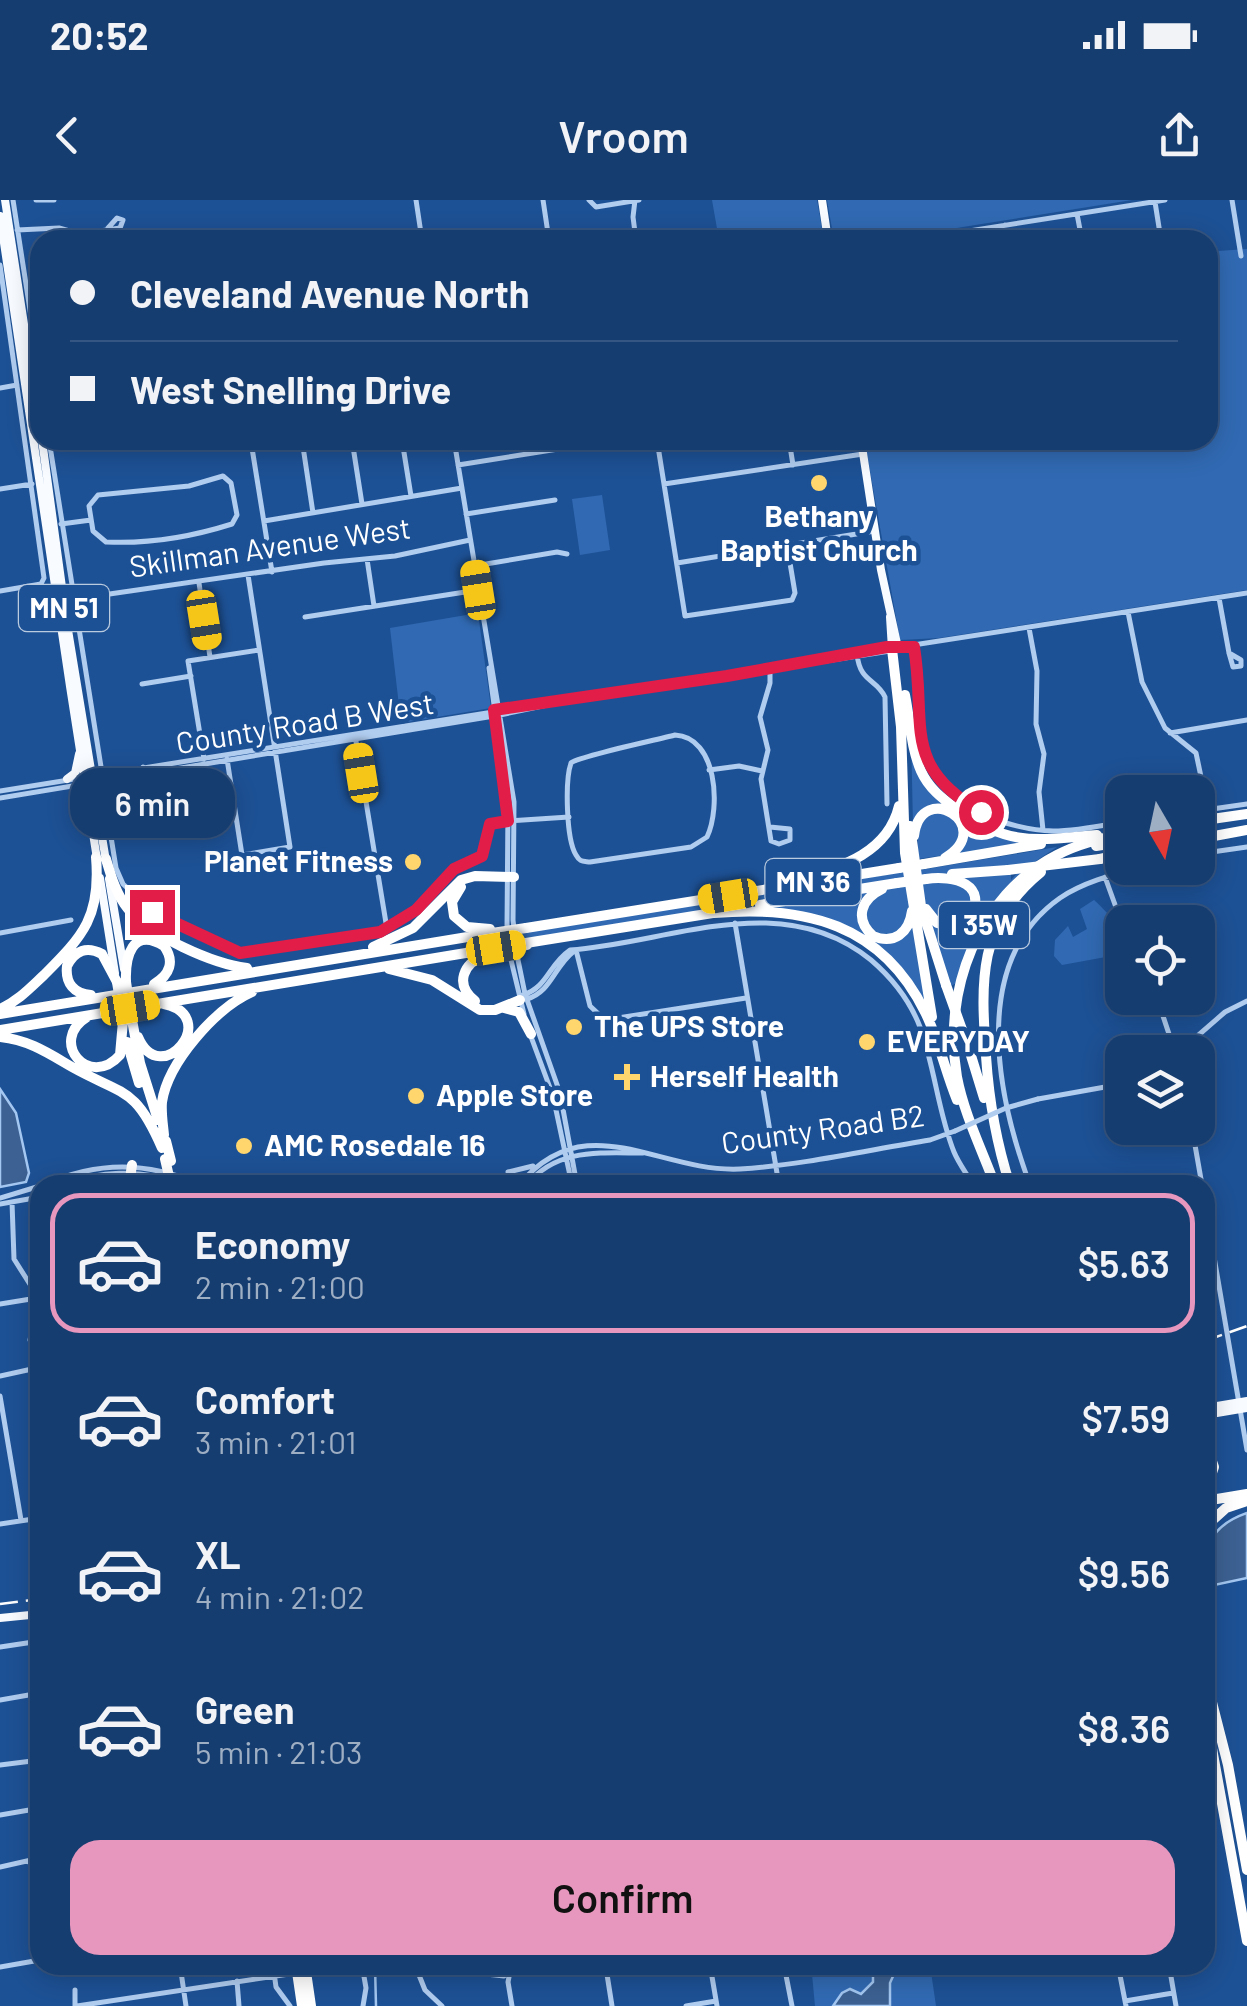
<!DOCTYPE html>
<html lang="en">
<head>
<meta charset="utf-8">
<style>
  body { margin:0; font-family:Barlow,sans-serif; background:#234878; color:#f1f3f6; height:100vh; display:flex; flex-direction:column; font-size:38px; white-space:nowrap }
  * { box-sizing:border-box; margin:0 }
  p { font-size:32px; color:#9eaec3 }
  .icon { flex:none; width:55px; height:55px; fill:none; stroke:currentColor; stroke-width:2; stroke-linecap:round; stroke-linejoin:round }
  .map { position:relative; flex:1; overflow:hidden }
  .details { position:absolute; left:30px; top:975px; width:1185px; height:800px; display:flex; flex-direction:column; background:#163d70; border-radius:30px; box-shadow:0 5px 25px #0003,0 0 0 2px #355683 }
  .details>* { flex:none }
  .hud { position:absolute; left:30px; top:30px; width:1188px; height:220px; border-radius:30px; box-shadow:0 5px 25px #0003,0 0 0 2px #355683; display:grid; align-content:center; height:220px; padding:0 40px; background:#163d70 }
  .needle { width:65px; rotate:171deg }
  .tools { position:absolute; left:1105px; top:575px; display:grid; gap:20px }
  .tools a { display:grid; place-items:center; width:110px; height:110px; border-radius:20px; background:#163d70; box-shadow:0 5px 25px #0003,0 0 0 2px #355683; font-size:50px }
  .end { position:absolute; width:45px; height:45px; margin:-22px; border:12px solid #e11d48; background:#fff; box-shadow:0 0 0 5px #fff }
  .from { border-radius:50% }
  .bubble { position:absolute; height:70px; border-radius:30px; background:#163d70; box-shadow:0 5px 25px #0003,0 0 0 2px #355683; font-size:32px; font-weight:600; line-height:70px; text-align:center }
  .car { position:absolute; width:30px; height:60px; margin:-30px -15px; border-radius:12px; box-shadow:0 0 8px 2px #0007; background:linear-gradient(#f5c518 24%,#345 0 40%,#f5c518 0 76%,#345 0 86%,#f5c518 0) }
  .hud b { display:flex; align-items:center; gap:35px; height:95px; font-size:38px }
  .hud b+b { border-top:2px solid #355683 }
  .hud i { width:25px; height:25px; background:#f1f3f6 }
  ul { padding:18px 0 0; list-style:none }
  li { display:flex; align-items:center; gap:30px; height:140px; margin:0 20px 15px; padding:0 20px; border:5px solid transparent; border-radius:30px }
  li div { flex:1 }
  li b { display:block; font-size:38px }
  li em { font-style:normal; font-weight:600 }
  li.active { border-color:#e797bd }
  li>.icon { width:90px; height:90px; stroke-width:1.5 }
  .primary-button { display:flex; gap:20px; margin-top:auto; padding:20px 40px }
  .primary-button a { flex:1; height:115px; border-radius:30px; background:#e797bd; color:#111; font-size:40px; font-weight:600; line-height:115px; text-align:center }
  .status { display:flex; justify-content:space-between; align-items:center; height:70px; padding:0 50px; background:#163d70; direction:ltr }
  .status svg { height:28px; fill:currentColor }
  header { display:flex; justify-content:space-between; align-items:center; height:130px; padding:0 40px; background:#163d70; font-size:45px; font-weight:600 }
  .map>svg:first-child { display:block }
  .green { fill:#316ab3 }
  .water { fill:#3c6192; stroke:#a3c7f1; stroke-width:2.5 }
  .lines { fill:none; stroke-linecap:round; stroke-linejoin:round }
  .stream { stroke:#a3c7f1; stroke-width:2.5 }
  .minor { stroke:#b0ccef; stroke-width:5 }
  .major { stroke:#f8fbff; stroke-width:8 }
  .highway { stroke:#fff; stroke-width:10 }
  .rail { stroke:#fff; stroke-width:2.5; stroke-dasharray:18 8; stroke-linecap:butt }
  .minor-bridge { stroke:#b0ccef; stroke-width:5 }
  .highway-bridge { stroke:#fff; stroke-width:10 }
  .route { stroke:#e11d48; stroke-width:12 }
  .poi-dot { fill:#ffd66e; stroke:#1d5195; stroke-width:4 }
  .labels { text-anchor:middle; stroke-width:9; stroke-linejoin:round; paint-order:stroke }
  .shield { fill:#1d5195; stroke:#bbcbdf; stroke-width:2.5 }
  .shield-label { font-size:28px; font-weight:bold; fill:#fff }
  .poi-label { font-size:30px; font-weight:bold; fill:#fff; stroke:#1d5195; text-anchor:start }
  .street-label { font-size:30px; fill:#fff; stroke:#1d5195 }
</style>
</head>
<body>
<div class="status"><b>20:52</b><svg viewBox="0 0 49 12"><path d="M0 12V9h3v3zM5 12V6h3v6zM10 12V3h3v9zM15 12V0h3v12zM26 1h20v11H26zM47 4h2v5h-2z"/></svg></div>
<header><svg class="icon" aria-label="back" viewBox="0 0 24 24"><path d="M15 5l-7 7 7 7"/></svg>Vroom<svg class="icon" aria-label="share" viewBox="0 0 24 24"><path d="M12 15V3M7 8l5-5 5 5M5 13v7h14v-7"/></svg></header>
<div class="map">
<svg width="1247" height="1806" viewBox="0 0 1247 1806">
  <rect width="100%" height="100%" fill="#1d5195"/>
  <path class="green" d="M 712,0 L 817,0 L 824,40 L 719,40 Z
    M 827,0 L 1132,0 L 881,40 L 834,40 Z
    M 1247,49 L 1247,390 L 939,438 L 900,440 L 866,248 L 921,240 L 1208,240 L 1208,56 L 1218,51 Z
    M 602,295 L 610,350 L 580,355 L 572,299 Z
    M 478,413 L 491,508 L 401,523 L 390,428 Z
    M 911,533 L 919,570 L 985,630 L 1028,642 L 956,654 L 966,637 L 946,607 L 913,625 Z
    M 931,612 L 954,616 L 961,639 L 945,655 L 918,659 L 918,627 Z
    M 1057,647 L 1030,665 L 920,676 L 920,670 Z
    M 1023,671 C 984,706 965,746 954,796 L 955,784 L 950,786 L 927,714 L 960,728 L 977,703 L 960,678 L 1011,672 L 1011,680 L 1018,672 Z
    M 904,672 L 905,678 L 520,741 L 519,732 Z
    M 946,680 L 963,684 L 973,698 L 970,715 L 947,725 L 926,706 L 921,683 Z
    M 907,686 L 911,709 L 906,727 L 883,738 L 864,722 L 869,699 L 888,689 Z
    M 874,691 L 862,724 L 888,741 L 913,722 L 929,811 L 861,737 L 772,708 Z
    M 1094,700 C 1112,717 1122,727 1122,754 L 1062,765 L 1054,756 L 1055,740 L 1068,726 L 1073,737 L 1087,729 L 1080,709 Z
    M 788,1765 L 930,1765 L 936,1806 L 815,1806 L 812,1774 L 790,1777 Z"/>
  <path class="water" d="M 0,889 L 16,913 L 29,973 L 26,982 L 0,987 Z
    M 1247,1313 L 1247,1378 L 1205,1387 C 1205,1348 1207,1327 1247,1313 Z
    M 867,1765 L 898,1765 L 890,1783 L 890,1806 L 833,1806 L 842,1793 L 850,1789 L 861,1794 L 873,1782 L 873,1775 Z"/>
  <g class="lines">
    <path class="stream" d="M 375,1765 L 376,1806"/>
    <path class="minor" d="M 13,0 L 40,175
      M 36,0 L 54,0
      M 416,0 L 422,40
      M 543,0 L 549,40
      M 589,0 L 596,7 L 639,0
      M 635,0 L 633,17 L 636,40
      M 1232,0 L 1241,56
      M 1155,2 L 1161,40
      M 1077,14 L 1082,40
      M 1005,25 L 1007,40
      M 17,30 L 59,28 L 80,34 L 120,28 L 123,20 L 117,18 L 108,28
      M 663,40 L 690,36 L 696,40
      M 912,40 L 1165,0
      M 0,65 L 44,378 L 41,384 L 0,391
      M 0,188 L 17,185
      M 49,240 L 102,573
      M 115,240 L 119,240
      M 302,240 L 313,313
      M 352,240 L 362,304
      M 402,240 L 411,296
      M 454,240 L 514,602 L 513,720 L 517,755 L 525,794 L 560,893 L 577,985
      M 657,240 L 685,416 L 792,400 L 795,393 L 787,345
      M 789,240 L 793,265
      M 458,265 L 615,240
      M 223,276 L 231,283 L 237,315 L 232,324 C 191,337 148,344 106,342 L 93,331 L 89,306 L 98,295 L 189,286 Z
      M 664,284 L 863,254
      M 0,289 L 32,284
      M 466,314 L 555,300
      M 264,321 L 462,288
      M 61,324 L 91,320
      M 367,359 L 374,406
      M 677,363 L 875,331
      M 474,366 L 557,352 L 567,354
      M 272,372 L 252,248 L 301,240
      M 199,383 L 210,457
      M 1219,398 L 1229,453 L 1233,467 L 1241,466 L 1241,460 L 1229,453
      M 75,399 L 324,363 L 395,356 L 470,340
      M 1128,412 L 1142,482 L 1165,528 L 1196,553 L 1208,610
      M 305,417 L 478,390
      M 1029,428 L 1037,471 L 1036,524 L 1044,554 L 1039,592 L 1043,630
      M 914,447 C 920,485 914,525 928,563 C 944,607 1010,630 1053,631 C 1076,631 1100,626 1122,622
      M 857,454 C 860,483 876,478 885,497 L 887,604
      M 836,457 L 1247,393
      M 489,468 L 508,607 L 507,728 L 511,760 L 524,814
      M 770,469 L 770,483 L 760,517 L 768,550 L 761,579 L 771,641 L 779,644 L 790,640 L 790,629 L 770,627
      M 142,484 L 191,476
      M 1170,533 L 1247,520
      M 355,535 L 387,729
      M 675,535 C 717,537 721,607 707,637 L 691,647 L 590,662 C 582,661 580,662 576,655 C 566,639 565,580 571,563 C 579,556 657,540 675,535 Z
      M 204,559 L 188,461 L 259,450
      M 227,559 L 242,655 L 290,647 L 248,375
      M 143,567 L 146,597 L 113,605 L 107,612 L 116,668 L 123,684 L 153,712 L 239,753 L 387,729 L 416,710 L 454,669 L 482,656 L 487,628 L 492,622 L 569,617
      M 709,570 L 739,566 L 762,571
      M 0,591 L 549,503
      M 0,598 L 500,515 L 557,503 L 890,451
      M 1198,611 L 1247,604
      M 1198,654 L 1247,647
      M 1105,677 L 1122,724
      M 735,723 L 779,985
      M 0,733 L 71,720
      M 576,750 L 590,806 L 605,820 L 746,798
      M 523,795 C 548,787 548,765 570,750 C 670,743 781,687 871,760 C 892,778 910,801 920,827 C 935,868 938,912 954,952 C 959,964 967,974 973,985
      M 1157,798 L 1175,852
      M 527,799 C 551,792 554,767 573,752
      M 530,834 L 553,896 L 572,985
      M 1179,852 L 1225,812 L 1247,801
      M 1038,899 L 1122,884
      M 1192,928 L 1202,985
      M 508,972 L 533,966
      M 43,985 C 98,961 146,961 202,985
      M 56,985 C 100,972 139,967 182,984
      M 111,985 L 117,985
      M 519,985 C 586,904 658,973 740,969 C 803,965 868,950 930,940 L 955,931
      M 527,985 C 556,948 600,953 643,953
      M 1030,985 C 997,896 969,762 1060,698 C 1084,682 1112,675 1139,668
      M 0,998 L 40,986
      M 12,1002 L 14,1059 L 38,1097 L 30,1140 L 40,1163
      M 0,1004 L 40,997
      M 1205,1004 L 1247,1250
      M 0,1104 L 37,1098
      M 0,1176 L 32,1169 L 39,1164
      M 0,1196 L 21,1320
      M 0,1324 L 40,1318
      M 38,1414 L 40,1428
      M 0,1447 L 40,1441
      M 0,1500 L 40,1493
      M 0,1565 L 40,1560
      M 0,1615 L 35,1609 L 40,1581
      M 30,1662 L 40,1724
      M 0,1667 L 40,1658
      M 180,1765 L 186,1806
      M 273,1765 L 276,1787 L 290,1806
      M 362,1765 L 366,1788 L 363,1806
      M 415,1765 L 425,1790 L 442,1806
      M 470,1765 L 486,1774 L 504,1776 L 514,1765
      M 532,1765 C 562,1781 594,1770 625,1765
      M 710,1765 L 717,1806
      M 784,1765 L 792,1806
      M 1118,1765 L 1126,1806
      M 1169,1765 L 1176,1806
      M 0,1767 L 40,1760
      M 606,1768 L 612,1806
      M 307,1772 L 350,1765
      M 510,1772 L 508,1782 L 512,1806
      M 273,1775 L 278,1771 L 313,1765
      M 237,1781 L 239,1806
      M 1125,1801 L 1173,1793
      M 75,1806 L 75,1790
      M 77,1806 L 296,1773
      M 686,1806 L 716,1801"/>
    <path class="major" d="M 5,0 L 40,229
      M 822,0 L 828,40
      M 0,16 C 31,231 63,445 97,659
      M 42,240 L 67,424 L 106,661
      M 861,240 L 881,370 L 898,448
      M 890,417 L 892,449
      M 67,579 L 75,573 L 79,554
      M 100,678 L 115,773
      M 109,679 L 124,769
      M 1205,1208 L 1247,1201
      M 1205,1215 L 1247,1208
      M 0,1418 L 40,1414"/>
    <path class="highway" d="M 892,449 L 901,527 L 905,653 L 932,817
      M 905,495 C 910,520 911,548 921,571 C 929,589 943,599 958,610 C 1009,647 1037,640 1097,635
      M 1198,621 L 1247,614
      M 910,626 L 921,706 L 946,785
      M 914,636 C 921,578 998,626 945,658
      M 1198,639 L 1247,630
      M 1096,646 L 1122,642
      M 106,659 C 111,676 116,694 128,709 C 150,736 213,764 247,768
      M 1100,659 L 1122,654
      M 924,664 L 1041,644
      M 952,674 L 1008,670
      M 802,678 C 843,667 888,652 899,606
      M 461,687 L 452,702 L 454,716 L 467,727 L 490,729
      M 882,689 C 861,699 854,719 873,736 C 894,745 909,733 912,711
      M 760,705 L 897,683
      M 926,709 L 937,723 L 953,727 L 969,719 C 990,684 954,675 926,679
      M 714,713 C 805,705 882,724 925,812 C 939,840 945,871 957,900
      M 526,728 L 899,668
      M 526,743 L 719,712
      M 373,747 L 413,728 L 461,680 L 475,676 L 514,677
      M 389,769 L 432,780 L 480,810 L 495,810 L 520,800
      M 126,782 C 125,757 132,726 164,746 C 175,761 170,775 154,784
      M 91,795 C 74,794 65,783 67,766 C 75,750 87,746 102,754 L 117,782
      M 475,801 C 454,784 463,763 486,755
      M 504,808 L 519,812 L 531,834
      M 0,809 C 18,801 30,788 44,775 C 84,735 101,716 96,657
      M 0,814 L 492,733
      M 87,817 C 48,841 89,890 120,855 L 123,821
      M 132,820 L 140,863 L 158,920
      M 0,830 L 496,748
      M 0,837 C 29,840 48,853 72,867 C 124,896 135,886 162,948
      M 138,837 C 161,891 222,816 164,804
      M 127,842 L 139,883
      M 969,849 L 984,898
      M 164,935 C 163,924 161,913 162,902 C 168,862 216,808 252,792
      M 166,941 L 171,961
      M 129,985 L 132,965
      M 184,985 L 185,985
      M 995,985 C 982,950 964,914 957,877 C 942,792 978,695 1057,655 C 1078,644 1100,639 1122,634
      M 1010,985 C 996,942 989,901 986,856 C 981,782 977,724 1041,672
      M 1205,1242 L 1214,1267 L 1205,1292
      M 1205,1301 L 1247,1294
      M 1205,1327 L 1226,1308 L 1247,1301
      M 1205,1475 L 1228,1565 L 1247,1670
      M 1205,1510 L 1247,1741
      M 296,1765 L 302,1806
      M 305,1765 L 311,1806"/>
    <path class="rail" d="M 1205,1141 L 1247,1126
      M 0,1404 L 40,1399"/>
    <path class="minor-bridge" d="M 955,931 L 1006,908 L 1038,899"/>
    <path class="highway-bridge" d="M 899,668 L 924,664
      M 1008,670 L 1100,659
      M 897,683 L 926,679
      M 492,733 L 526,728
      M 492,754 L 527,745
      M 117,782 L 123,821
      M 126,782 L 132,820
      M 946,785 L 969,849
      M 165,959 L 171,985"/>
  </g>
  <g class="lines">
    <path class="route" d="M 152,712 L 240,753 L 380,732 L 416,710 L 454,669 L 482,656 L 490,624 L 508,621 L 494,510 L 727,476 L 887,447 L 914,447 C 927,524 900,565 981,612"/>
  </g>
  <g class="poi-dot">
    <circle cx="819" cy="283" r="10"/>
    <circle cx="413" cy="662" r="10"/>
    <circle cx="574" cy="827" r="10"/>
    <circle cx="867" cy="842" r="10"/>
    <path d="M622 862h10v10h10v10h-10v10h-10v-10h-10v-10h10z"/>
    <circle cx="416" cy="896" r="10"/>
    <circle cx="244" cy="946" r="10"/>
  </g>
  <g class="labels">
    <g class="shield">
      <rect x="19" y="385" width="90" height="46" rx="8"/>
      <rect x="765.5" y="659" width="95" height="46" rx="8"/>
      <rect x="939" y="702" width="90" height="46" rx="8"/>
    </g>
    <g class="shield-label">
      <text x="64" y="418">MN 51</text>
      <text x="813" y="692">MN 36</text>
      <text x="984" y="735">I 35W</text>
    </g>
    <g class="poi-label">
      <text x="819" y="327" text-anchor="middle">Bethany<tspan x="819" dy="34">Baptist Church</tspan></text>
      <text x="393" y="672" text-anchor="end">Planet Fitness</text>
      <text x="594" y="837">The UPS Store</text>
      <text x="887" y="852">EVERYDAY</text>
      <text x="650" y="887">Herself Health</text>
      <text x="436" y="906">Apple Store</text>
      <text x="264" y="956">AMC Rosedale 16</text>
    </g>
    <g class="street-label">
      <text transform="translate(270 348) rotate(-8)" y="10">Skillman Avenue West</text>
      <text transform="translate(305 524) rotate(-9)" y="10">County Road B West</text>
      <text transform="translate(823 930) rotate(-8)" y="10">County Road B2</text>
    </g>
  </g>
</svg>
<div class="tools">
<a><svg class="needle" viewBox="-14 -14 28 28"><path d="M0-13l5 13h-10z" fill="#e53935"/><path d="M0 13l5-13h-10z" fill="#9eaec3"/></svg></a>
<a><svg class="icon" aria-label="locate" viewBox="0 0 24 24"><circle cx="12" cy="12" r="6"/><path d="M12 2v4M12 18v4M2 12h4M18 12h4"/></svg></a>
<a><svg class="icon" aria-label="layers" viewBox="0 0 24 24"><path d="M12 4l9 5-9 5-9-5zM3 14l9 5 9-5"/></svg></a>
</div>
<i class="end from" style="left:981px;top:612px"></i>
<i class="end" style="left:152px;top:712px"></i>
<div class="bubble" style="left:70px;top:568px;width:165px">6 min</div>
<i class="car" style="left:478px;top:390px;rotate:351deg"></i>
<i class="car" style="left:204px;top:420px;rotate:171deg"></i>
<i class="car" style="left:361px;top:573px;rotate:351deg"></i>
<i class="car" style="left:728px;top:696px;rotate:261deg"></i>
<i class="car" style="left:496px;top:748px;rotate:81deg"></i>
<i class="car" style="left:130px;top:808px;rotate:81deg"></i>
<div class="hud">
<b><i class="from"></i>Cleveland Avenue North</b>
<b><i></i>West Snelling Drive</b>
</div>
<section class="details">
<ul>
<li class="active"><svg class="icon" aria-label="car" viewBox="0 0 24 24"><path d="M5 17H2v-5l4-1 3-4h7l3 4 3 1v5h-3M9 17h6M6 11h13"/><circle cx="7" cy="17" r="2"/><circle cx="17" cy="17" r="2"/></svg><div><b>Economy</b><p>2 min · 21:00</p></div><em>$5.63</em></li>
<li><svg class="icon" aria-label="car" viewBox="0 0 24 24"><path d="M5 17H2v-5l4-1 3-4h7l3 4 3 1v5h-3M9 17h6M6 11h13"/><circle cx="7" cy="17" r="2"/><circle cx="17" cy="17" r="2"/></svg><div><b>Comfort</b><p>3 min · 21:01</p></div><em>$7.59</em></li>
<li><svg class="icon" aria-label="car" viewBox="0 0 24 24"><path d="M5 17H2v-5l4-1 3-4h7l3 4 3 1v5h-3M9 17h6M6 11h13"/><circle cx="7" cy="17" r="2"/><circle cx="17" cy="17" r="2"/></svg><div><b>XL</b><p>4 min · 21:02</p></div><em>$9.56</em></li>
<li><svg class="icon" aria-label="car" viewBox="0 0 24 24"><path d="M5 17H2v-5l4-1 3-4h7l3 4 3 1v5h-3M9 17h6M6 11h13"/><circle cx="7" cy="17" r="2"/><circle cx="17" cy="17" r="2"/></svg><div><b>Green</b><p>5 min · 21:03</p></div><em>$8.36</em></li>
</ul>
<div class="primary-button"><a>Confirm</a></div>
</section>
</div>
</body>
</html>
